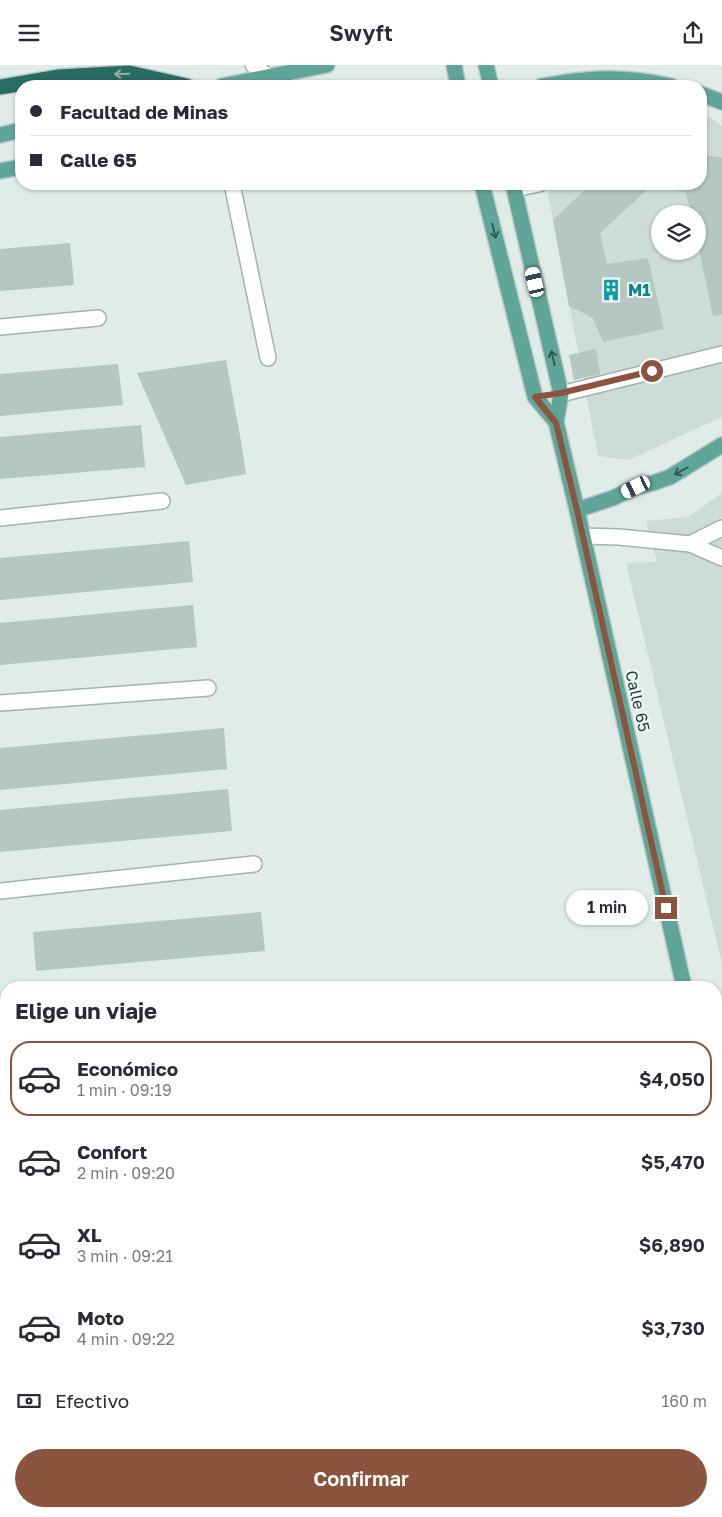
<!DOCTYPE html>
<html lang="es">
<head>
<meta charset="utf-8">
<style>
  body { margin:0; font-family:"Golos Text",sans-serif; background:#f2f2f3; color:#2b2b33; height:100vh; display:flex; flex-direction:column; font-size:19px; white-space:nowrap }
  * { box-sizing:border-box; margin:0 }
  p { font-size:16px; color:#7c7c81 }
  .icon { flex:none; width:28px; height:28px; fill:none; stroke:currentColor; stroke-width:2; stroke-linecap:round; stroke-linejoin:round }
  .map { position:relative; flex:1; overflow:hidden }
  .details { position:absolute; left:0px; top:916px; width:722px; height:536px; display:flex; flex-direction:column; background:#fff; border-radius:20px 20px 0 0; box-shadow:0 1px 4px #0004 }
  .details>* { flex:none }
  .top-card { position:absolute; left:15px; top:15px; width:692px; height:110px; border-radius:20px; box-shadow:0 1px 4px #0004; display:grid; align-content:center; height:110px; padding:0 15px; background:#fff }
  .fabs { position:absolute; left:651px; top:140px; display:grid; gap:10px }
  .fabs a { display:grid; place-items:center; width:55px; height:55px; border-radius:50%; background:#fff; box-shadow:0 1px 4px #0004; font-size:25px }
  .end { position:absolute; width:22px; height:22px; margin:-11px; border:6px solid #8a543e; background:#fff; box-shadow:0 0 0 2px #fff }
  .from { border-radius:50% }
  .bubble { position:absolute; height:35px; border-radius:18px; background:#fff; box-shadow:0 1px 4px #0004; font-size:16px; font-weight:600; line-height:35px; text-align:center }
  .car { position:absolute; width:15px; height:30px; margin:-15px -8px; border-radius:6px; box-shadow:0 0 4px 1px #0007; background:linear-gradient(#fff 24%,#345 0 40%,#fff 0 76%,#345 0 86%,#fff 0) }
  .top-card b { display:flex; align-items:center; gap:18px; height:48px; font-size:19px }
  .top-card b+b { border-top:1px solid #e1e1e2 }
  .top-card i { width:12px; height:12px; background:#2b2b33 }
  ul { padding:0; list-style:none }
  li { display:flex; align-items:center; gap:15px; height:75px; margin:0 10px 8px; padding:0 5px; border:2px solid transparent; border-radius:20px }
  li div { flex:1 }
  li b { display:block; font-size:19px }
  li em { font-style:normal; font-weight:600 }
  li.active { border-color:#8a543e }
  li>.icon { width:45px; height:45px; stroke-width:1.5 }
  h2 { padding:0 15px; font-size:22px; line-height:60px }
  .pay { display:flex; align-items:center; gap:12px; height:55px; padding:0 15px; font-size:19px }
  .pay p { margin-inline-start:auto }
  .primary-button { display:flex; gap:10px; margin-top:auto; padding:10px 15px }
  .primary-button a { flex:1; height:58px; border-radius:30px; background:#8a543e; color:#fff; font-size:20px; font-weight:600; line-height:58px; text-align:center }
  header { display:flex; justify-content:space-between; align-items:center; height:65px; padding:0 15px; background:#fff; font-size:22px; font-weight:600 }
  .map>svg:first-child { display:block }
  .built { fill:#cddcd6; fill-rule:evenodd }
  .building { fill:#b4c7c1 }
  .lines { fill:none; stroke-linecap:round; stroke-linejoin:round }
  .minor-casing { stroke:#a2b4af; stroke-width:18 }
  .major-casing { stroke:#c0c9c7; stroke-width:18 }
  .highway-casing { stroke:#c0c9c7; stroke-width:18 }
  .minor { stroke:#fff; stroke-width:15 }
  .major { stroke:#60a599; stroke-width:15 }
  .highway { stroke:#286c64; stroke-width:15 }
  .oneway { stroke:#8cb2ac }
  .oneway2 { stroke:#325c55 }
  .route { stroke:#8a543e; stroke-width:6 }
  .labels { text-anchor:middle; stroke-width:4; stroke-linejoin:round; paint-order:stroke }
  .culture-label { font-size:16px; font-weight:bold; fill:#0d838f; stroke:#f0f8f5; text-anchor:start }
  .street-label { font-size:16px; fill:#1f3d38; stroke:#f0f8f5 }
</style>
</head>
<body>
<header><svg class="icon" aria-label="menu" viewBox="0 0 24 24"><path d="M4 6h16M4 12h16M4 18h16"/></svg>Swyft<svg class="icon" aria-label="share" viewBox="0 0 24 24"><path d="M12 15V3M7 8l5-5 5 5M5 13v7h14v-7"/></svg></header>
<div class="map">
<svg width="722" height="1452" viewBox="0 0 722 1452">
  <rect width="100%" height="100%" fill="#dfece7"/>
  <path class="built" d="M 701,51 L 711,53 L 722,61 L 722,352 L 628,395 L 598,391 L 548,129 L 550,119 L 701,119 ZM 660,149 L 698,149 L 698,186 L 660,186 Z
    M 722,428 L 722,899 L 626,498 L 657,497 L 646,456 L 688,452 Z"/>
  <path class="building" d="M 701,89 L 722,93 L 722,250 L 713,251 L 698,180 L 698,149 L 691,149 L 686,127 L 651,121 L 600,168 L 607,199 L 648,193 L 664,264 L 603,277 L 593,253 L 569,241 L 553,155 L 591,119 L 701,119 Z
    M 70,178 L 74,220 L 0,226 L 0,184 Z
    M 596,284 L 600,309 L 574,315 L 569,290 Z
    M 226,295 L 241,376 L 246,409 L 186,420 L 137,308 Z
    M 118,299 L 123,340 L 0,351 L 0,309 Z
    M 141,360 L 145,402 L 0,414 L 0,372 Z
    M 189,476 L 193,517 L 0,535 L 0,493 Z
    M 193,540 L 197,582 L 0,600 L 0,558 Z
    M 224,663 L 227,704 L 0,725 L 0,683 Z
    M 228,724 L 232,766 L 0,787 L 0,745 Z
    M 261,847 L 265,886 L 36,906 L 33,867 Z
    M 648,1446 L 699,1446 L 689,1452 L 638,1452 Z"/>
  <g class="lines">
    <g class="minor-casing">
      <path id="minor" d="M 253,0 L 269,12
        M 232,119 L 268,293
        M 514,124 L 539,119
        M 0,262 L 98,253
        M 561,329 L 722,289
        M 0,453 L 162,436
        M 583,471 L 619,472 L 690,479 L 722,493
        M 690,479 L 722,463
        M 0,638 L 208,623
        M 0,826 L 254,799
        M 105,1446 L 106,1452"/>
    </g>
    <g class="major-casing">
      <path id="major" d="M 454,0 L 458,21
        M 486,0 L 491,21
        M 222,21 L 327,0
        M 542,21 C 556,19 570,16 585,15 C 612,12 644,15 671,21
        M 701,29 L 722,37
        M 0,70 L 21,65
        M 0,106 L 21,102
        M 482,119 L 535,332 L 556,357
        M 513,119 L 561,329 L 556,357 L 577,445 L 684,922
        M 577,445 L 613,433 L 636,422 L 653,418 L 670,412 L 722,380
        M 0,1003 L 6,1003
        M 716,1027 L 722,1031
        M 716,1067 L 722,1094"/>
    </g>
    <g class="highway-casing">
      <path id="highway" d="M 0,22 L 59,12 L 129,8 L 187,21"/>
    </g>
    <use href="#minor" class="minor"/>
    <use href="#major" class="major"/>
    <use href="#highway" class="highway"/>
  </g>
  <defs><path id="oneway-shaft" d="M-6 0H5M1.5-3L5.5 0L1.5 3" fill="none" stroke-width="1.6" stroke-linecap="round" stroke-linejoin="round" transform="scale(1.25)"/></defs>
  <use class="oneway" href="#oneway-shaft" transform="translate(122 9) rotate(179)"/>
  <g class="oneway2">
    <use href="#oneway-shaft" transform="translate(494 166) rotate(76)"/>
    <use href="#oneway-shaft" transform="translate(553 293) rotate(-103)"/>
    <use href="#oneway-shaft" transform="translate(681 406) rotate(151)"/>
  </g>
  <g class="lines">
    <path class="route" d="M 652,306 L 561,328 L 535,332 L 556,358 L 577,445 L 666,843"/>
  </g>
  <defs>
    <g id="building-bare" transform="scale(1.725)"><path d="M-4-6H4V6H1V3H-1V6H-4ZM-2.5-4.3h1.7v1.8h-1.7ZM.8-4.3h1.7v1.8H.8ZM-2.5-1h1.7V.8h-1.7ZM.8-1h1.7V.8H.8Z" fill="#0f9aa8" stroke="#f0f8f5" stroke-width="2.5" paint-order="stroke"/></g>
  </defs>
  <g fill-rule="evenodd">
    <use href="#building-bare" x="611" y="225"/>
  </g>
  <g class="labels">
    <g class="culture-label">
      <text x="628" y="231">M1</text>
    </g>
    <g class="street-label">
      <text transform="translate(638 636) rotate(77)" y="6">Calle 65</text>
    </g>
  </g>
</svg>
<div class="fabs">
<a><svg class="icon" aria-label="layers" viewBox="0 0 24 24"><path d="M12 4l9 5-9 5-9-5zM3 14l9 5 9-5"/></svg></a>
</div>
<i class="end from" style="left:652px;top:306px"></i>
<i class="end" style="left:666px;top:843px"></i>
<div class="bubble" style="left:566px;top:825px;width:82px">1 min</div>
<i class="car" style="left:535px;top:217px;rotate:347deg"></i>
<i class="car" style="left:636px;top:422px;rotate:244deg"></i>
<div class="top-card">
<b><i class="from"></i>Facultad de Minas</b>
<b><i></i>Calle 65</b>
</div>
<section class="details">
<h2>Elige un viaje</h2>
<ul>
<li class="active"><svg class="icon" aria-label="car" viewBox="0 0 24 24"><path d="M5 17H2v-5l4-1 3-4h7l3 4 3 1v5h-3M9 17h6M6 11h13"/><circle cx="7" cy="17" r="2"/><circle cx="17" cy="17" r="2"/></svg><div><b>Económico</b><p>1 min · 09:19</p></div><em>$4,050</em></li>
<li><svg class="icon" aria-label="car" viewBox="0 0 24 24"><path d="M5 17H2v-5l4-1 3-4h7l3 4 3 1v5h-3M9 17h6M6 11h13"/><circle cx="7" cy="17" r="2"/><circle cx="17" cy="17" r="2"/></svg><div><b>Confort</b><p>2 min · 09:20</p></div><em>$5,470</em></li>
<li><svg class="icon" aria-label="car" viewBox="0 0 24 24"><path d="M5 17H2v-5l4-1 3-4h7l3 4 3 1v5h-3M9 17h6M6 11h13"/><circle cx="7" cy="17" r="2"/><circle cx="17" cy="17" r="2"/></svg><div><b>XL</b><p>3 min · 09:21</p></div><em>$6,890</em></li>
<li><svg class="icon" aria-label="car" viewBox="0 0 24 24"><path d="M5 17H2v-5l4-1 3-4h7l3 4 3 1v5h-3M9 17h6M6 11h13"/><circle cx="7" cy="17" r="2"/><circle cx="17" cy="17" r="2"/></svg><div><b>Moto</b><p>4 min · 09:22</p></div><em>$3,730</em></li>
</ul>
<div class="pay"><svg class="icon" aria-label="cash" viewBox="0 0 24 24"><path d="M3 7h18v10H3z"/><circle cx="12" cy="12" r="2"/></svg>Efectivo<p>160 m</p></div>
<div class="primary-button"><a>Confirmar</a></div>
</section>
</div>
</body>
</html>
